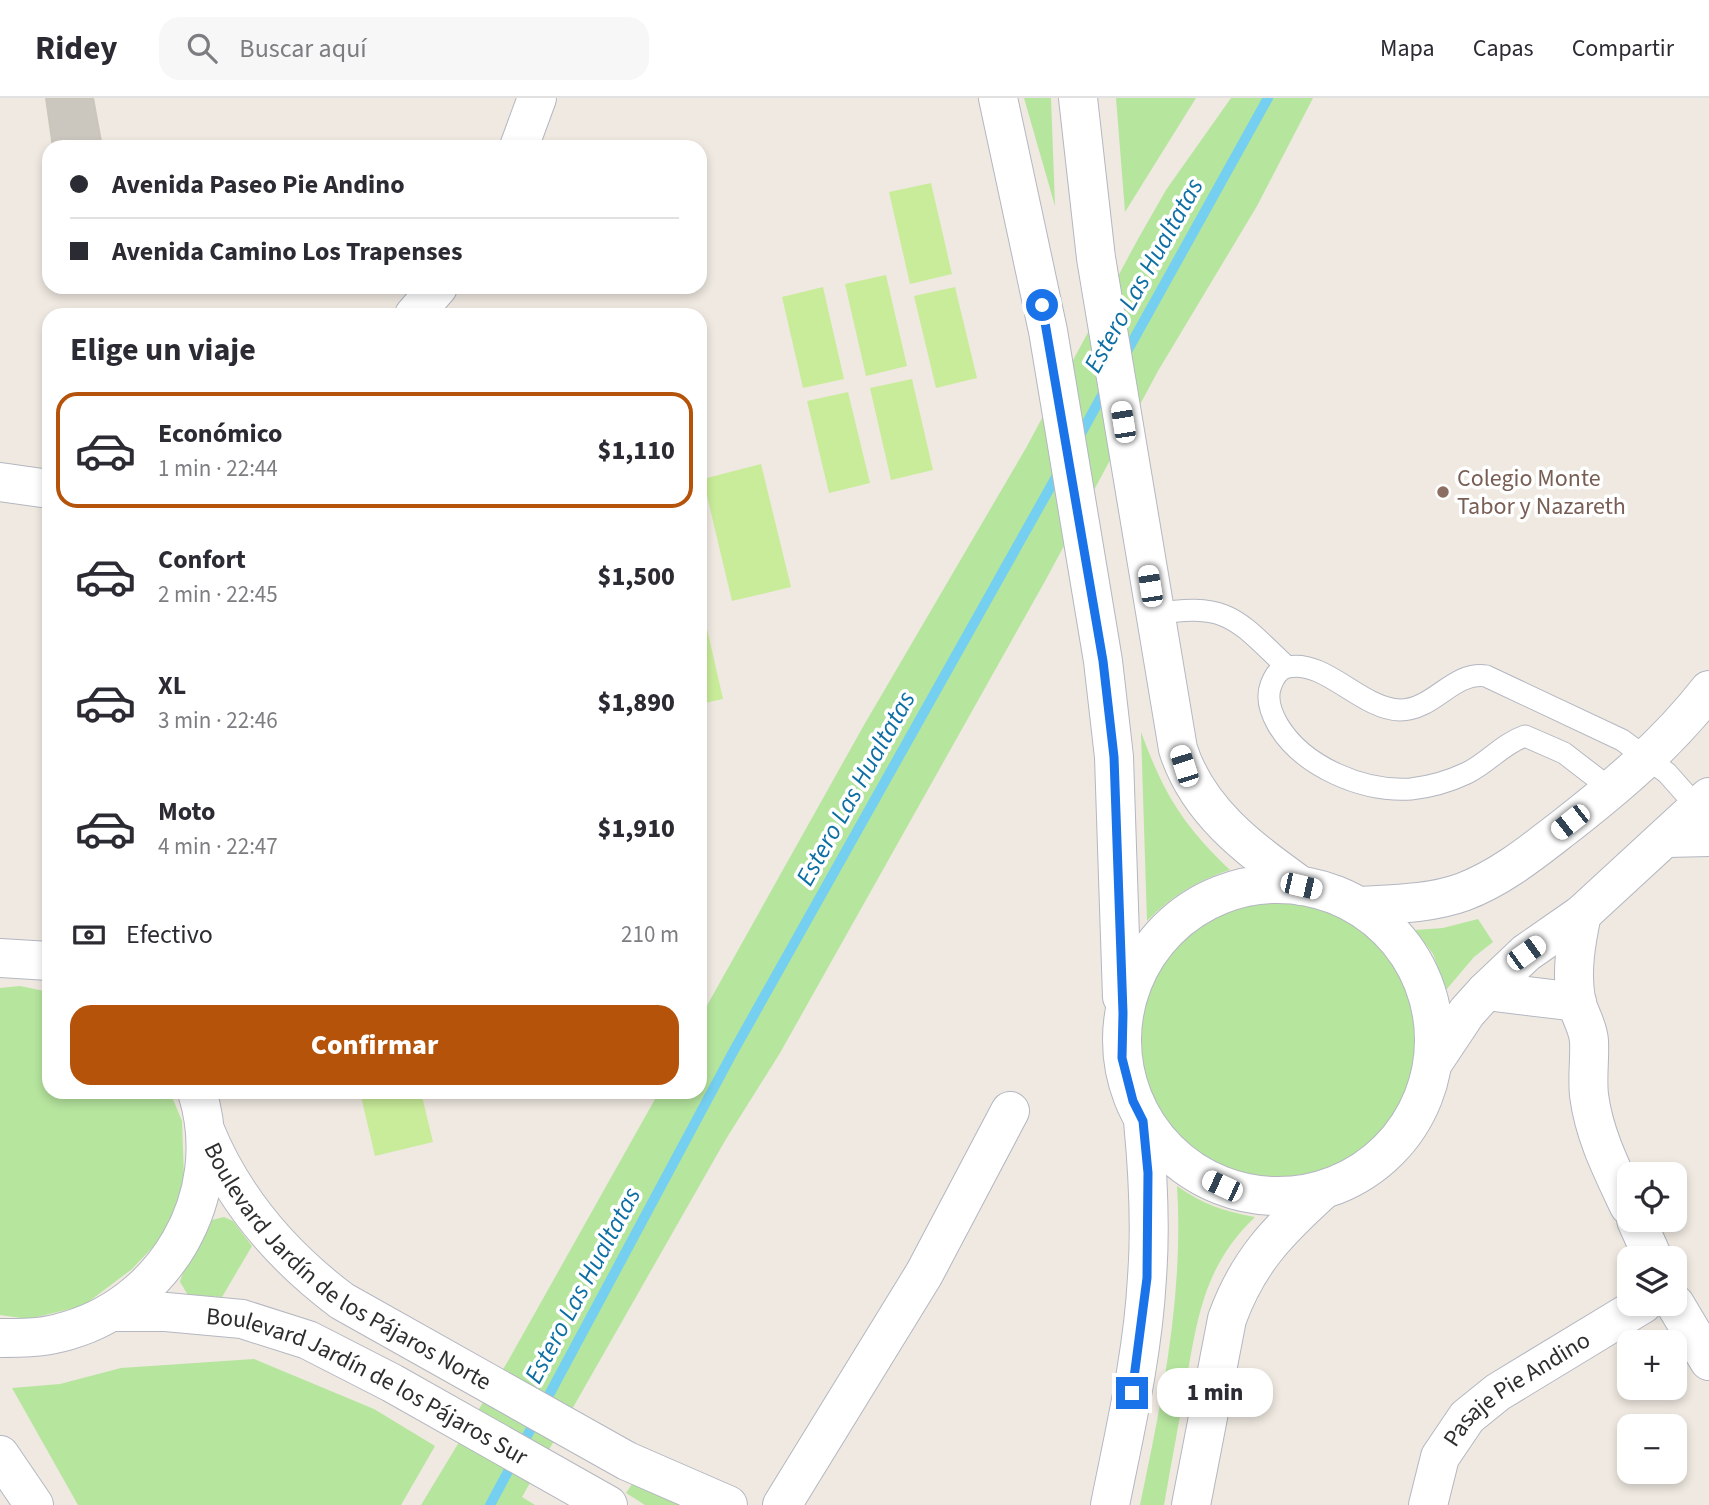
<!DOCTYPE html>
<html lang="es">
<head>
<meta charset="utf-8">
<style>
  body { margin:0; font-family:"Source Sans 3",sans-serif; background:#f7f7f7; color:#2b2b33; height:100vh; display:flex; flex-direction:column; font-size:26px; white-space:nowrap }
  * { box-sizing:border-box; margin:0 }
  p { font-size:23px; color:#7c7c81 }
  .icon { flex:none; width:38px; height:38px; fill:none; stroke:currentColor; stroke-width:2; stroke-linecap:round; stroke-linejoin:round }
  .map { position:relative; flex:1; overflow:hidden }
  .details { position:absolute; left:42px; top:210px; width:665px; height:791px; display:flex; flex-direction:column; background:#fff; border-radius:21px; box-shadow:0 4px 10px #0003 }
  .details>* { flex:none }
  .top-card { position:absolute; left:42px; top:42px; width:665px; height:154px; border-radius:21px; box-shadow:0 4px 10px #0003; display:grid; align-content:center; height:154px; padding:0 28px; background:#fff }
  .buttons { position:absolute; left:1617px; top:1064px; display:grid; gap:14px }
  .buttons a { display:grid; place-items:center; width:70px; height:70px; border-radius:14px; background:#fff; box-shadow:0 4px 10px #0003; font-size:35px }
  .end { position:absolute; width:32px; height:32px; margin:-16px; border:9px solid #1a73e8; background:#fff; box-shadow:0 0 0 4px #fff }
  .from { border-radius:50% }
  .bubble { position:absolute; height:49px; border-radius:21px; background:#fff; box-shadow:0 4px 10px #0003; font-size:23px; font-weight:800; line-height:49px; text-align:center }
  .car { position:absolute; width:21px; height:42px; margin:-21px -10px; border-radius:9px; box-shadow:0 0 5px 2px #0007; background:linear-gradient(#fff 24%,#345 0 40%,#fff 0 76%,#345 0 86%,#fff 0) }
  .top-card b { display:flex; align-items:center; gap:24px; height:66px; font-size:26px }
  .top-card b+b { border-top:2px solid #e1e1e2 }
  .top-card i { width:18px; height:18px; background:#2b2b33 }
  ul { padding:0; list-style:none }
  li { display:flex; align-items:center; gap:21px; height:116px; margin:0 14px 10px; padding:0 14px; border:4px solid transparent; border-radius:21px }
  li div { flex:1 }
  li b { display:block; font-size:26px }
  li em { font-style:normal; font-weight:800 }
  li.current { border-color:#b45309 }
  li>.icon { width:63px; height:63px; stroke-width:1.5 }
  h2 { padding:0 28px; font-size:32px; line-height:84px }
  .pay { display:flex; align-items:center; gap:18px; height:77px; padding:0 28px; font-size:26px }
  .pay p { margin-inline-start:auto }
  .button { display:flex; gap:14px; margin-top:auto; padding:14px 28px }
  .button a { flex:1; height:80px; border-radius:21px; background:#b45309; color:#fff; font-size:28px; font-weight:800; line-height:80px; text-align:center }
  header { display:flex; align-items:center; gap:42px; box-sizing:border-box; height:98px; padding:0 35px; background:#fff; border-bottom:2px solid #e1e1e2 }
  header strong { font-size:33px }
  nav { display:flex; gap:38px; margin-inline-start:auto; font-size:24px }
  .search { width:490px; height:63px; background:#f7f7f7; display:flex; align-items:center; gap:18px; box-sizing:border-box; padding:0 24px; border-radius:21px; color:#7c7c81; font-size:26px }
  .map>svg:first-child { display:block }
  .green { fill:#b6e59e }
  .pitch { fill:#c9ec9a }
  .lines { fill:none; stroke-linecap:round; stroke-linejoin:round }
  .stream { stroke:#75cff0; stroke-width:10 }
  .building { fill:#cbc7bf; stroke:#cbc5ba; stroke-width:2 }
  .lane-casing { stroke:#b4b7c1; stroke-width:23 }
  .street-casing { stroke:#b4b7c1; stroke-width:40 }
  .secondary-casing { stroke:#b4b7c1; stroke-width:40 }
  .lane { stroke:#fff; stroke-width:21 }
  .street { stroke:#fff; stroke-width:38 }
  .secondary { stroke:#fff; stroke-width:38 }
  .route { stroke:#1a73e8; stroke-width:9 }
  .education-dot { fill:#8d6e63; stroke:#fff; stroke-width:2.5 }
  .labels { text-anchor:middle; stroke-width:7; stroke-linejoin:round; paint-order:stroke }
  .education-label { font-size:24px; fill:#785e54; stroke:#fff; text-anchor:start }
  .street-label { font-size:24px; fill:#2e2e2e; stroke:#fff }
  .water-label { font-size:26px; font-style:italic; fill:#0d6fa3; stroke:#fff }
</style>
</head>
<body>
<header>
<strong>Ridey</strong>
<div class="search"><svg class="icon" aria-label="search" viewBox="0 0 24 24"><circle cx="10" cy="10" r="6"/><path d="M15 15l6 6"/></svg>Buscar aquí</div>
<nav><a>Mapa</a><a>Capas</a><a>Compartir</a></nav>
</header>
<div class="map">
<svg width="1709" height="1407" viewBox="0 0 1709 1407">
  <rect width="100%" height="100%" fill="#efe9e1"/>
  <path class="green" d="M 1024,0 L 1051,0 L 1055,108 Z
    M 1116,0 L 1196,0 L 1125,114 Z
    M 1231,0 L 1313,0 L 1257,108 L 1158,273 L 1044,485 L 780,955 L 726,1041 L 522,1399 L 535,1407 L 421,1407 L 508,1263 L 659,994 L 700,994 L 700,920 L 864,627 L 1026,350 L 1138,141 L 1166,92 Z
    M 1141,634 C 1164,696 1182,726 1230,772 C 1196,783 1172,798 1147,823 Z
    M1139 941a140 140 0 1 1 280 0a140 140 0 1 1-280 0Z
    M 1478,821 L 1493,844 L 1474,859 L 1446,892 L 1433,856 L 1415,832 L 1443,830 Z
    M 20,888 L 49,894 L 49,994 L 170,994 L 182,1023 L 184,1079 L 168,1133 L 132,1171 L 83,1208 L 28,1221 L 0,1217 L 0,890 Z
    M 1177,1088 C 1202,1106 1226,1114 1255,1119 C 1204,1168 1198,1218 1186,1284 C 1179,1325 1171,1366 1164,1407 L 1140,1407 C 1162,1302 1184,1196 1177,1088 Z
    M 224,1119 L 233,1123 L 252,1148 L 222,1199 L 188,1197 L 180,1184 C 183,1168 205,1143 212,1122 Z
    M 254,1261 L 374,1311 L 435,1348 L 401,1407 L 78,1407 L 12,1290 L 60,1286 L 121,1270 Z
    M 632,1386 L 679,1407 L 645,1407 L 626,1395 Z"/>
  <path class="pitch" d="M 931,85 L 952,176 L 910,186 L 889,94 Z
    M 886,177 L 907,268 L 866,278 L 845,186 Z
    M 823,189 L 844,281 L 803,290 L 782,199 Z
    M 955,189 L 977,280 L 936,290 L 914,198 Z
    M 912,281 L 933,372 L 891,382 L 870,290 Z
    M 848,294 L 870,385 L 829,395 L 807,303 Z
    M 761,366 L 791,489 L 732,503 L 703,381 Z
    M 700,500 L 723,601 L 700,606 Z
    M 360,994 L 421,994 L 433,1044 L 375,1058 Z"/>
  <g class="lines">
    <path class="stream" d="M 1125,257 L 1268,0
      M 1077,343 L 1106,290
      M 490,1407 L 733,954 L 1060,372"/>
  </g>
  <path class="building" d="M 46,0 L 93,0 L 102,49 L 53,49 Z"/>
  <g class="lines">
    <g class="lane-casing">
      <path id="lane" d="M 1154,516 C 1229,504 1236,521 1287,569
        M 1612,692 L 1564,655 L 1525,638 C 1502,646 1488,665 1467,675 C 1450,683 1429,689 1411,691 C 1363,694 1303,669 1278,627 C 1271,615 1266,600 1271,587 C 1274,579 1278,571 1288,569 C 1325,561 1361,611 1400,612 C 1434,612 1453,573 1486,578 L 1622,642 L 1667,675 L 1698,710"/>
    </g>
    <g class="street-casing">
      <g id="street">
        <path d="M 519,49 L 537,0"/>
        <path d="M 414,217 L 438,189"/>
        <path d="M 0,384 L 49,391"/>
        <path d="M 1667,740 L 1709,739"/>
        <path d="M 1582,816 C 1576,844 1571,873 1576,902 C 1579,916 1588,928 1589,943 C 1590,961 1587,979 1589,997 C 1594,1037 1612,1072 1629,1108"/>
        <path d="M 0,860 L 49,863"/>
        <path d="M 1486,893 L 1577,904"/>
        <path id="s1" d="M 205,1032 C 234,1103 282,1158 342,1203 L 627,1363 L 728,1407"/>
        <path d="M 1636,1122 L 1653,1160"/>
        <path d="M 1675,1206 L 1709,1263"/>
        <path id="s2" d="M 112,1214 L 166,1214 L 242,1221 L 308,1242 L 392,1285 L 608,1407"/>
        <path d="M 0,1240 C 20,1240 40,1240 59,1235 C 164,1210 230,1098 197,994"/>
        <path d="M 0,1357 L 34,1407"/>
        <path d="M 782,1407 L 924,1176 L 1010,1013"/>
        <path id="s3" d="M 1428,1407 L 1440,1359 L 1467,1319 L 1498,1294 L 1643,1206"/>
      </g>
    </g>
    <g class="secondary-casing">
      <path id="secondary" d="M 998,0 L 1048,233 L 1103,563 L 1114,659 L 1122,899
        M 1078,0 L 1096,160 L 1178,651 C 1198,714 1250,751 1301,788
        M1122 942a156 156 0 1 1 312 0a156 156 0 1 1-312 0Z
        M 1358,808 C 1393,806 1430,806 1463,794 C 1500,780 1531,755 1562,731 C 1616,689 1667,646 1709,592
        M 1433,965 L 1467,914 L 1486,893 L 1526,855 L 1582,816 L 1709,699
        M 1110,1407 C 1125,1332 1143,1256 1147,1179 C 1151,1127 1148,1075 1143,1023
        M 1191,1407 L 1227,1221 C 1248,1163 1278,1133 1323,1092"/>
    </g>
    <use href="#lane" class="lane"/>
    <use href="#street" class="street"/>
    <use href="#secondary" class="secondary"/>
  </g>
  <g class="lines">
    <path class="route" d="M 1042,207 L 1103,563 L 1114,659 L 1123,915 L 1122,960 L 1133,1003 L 1143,1023 L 1148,1075 L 1147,1180 L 1132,1295"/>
  </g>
  <circle class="education-dot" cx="1443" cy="394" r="7"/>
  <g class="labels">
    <g class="education-label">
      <text x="1457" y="388">Colegio Monte<tspan x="1457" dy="28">Tabor y Nazareth</tspan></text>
    </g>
    <g class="street-label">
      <text dy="8" stroke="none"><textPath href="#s1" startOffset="203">Boulevard Jardín de los Pájaros Norte</textPath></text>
      <text dy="8" stroke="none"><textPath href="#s2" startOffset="271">Boulevard Jardín de los Pájaros Sur</textPath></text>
      <text dy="8" stroke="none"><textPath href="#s3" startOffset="154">Pasaje Pie Andino</textPath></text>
    </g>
    <g class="water-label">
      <text transform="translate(1143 177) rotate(-61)" y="9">Estero Las Hualtatas</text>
      <text transform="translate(855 690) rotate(-61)" y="9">Estero Las Hualtatas</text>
      <text transform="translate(582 1187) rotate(-62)" y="9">Estero Las Hualtatas</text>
    </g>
  </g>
</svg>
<div class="buttons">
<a><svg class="icon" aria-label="locate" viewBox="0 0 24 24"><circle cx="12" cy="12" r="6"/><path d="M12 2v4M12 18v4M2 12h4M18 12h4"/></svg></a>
<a><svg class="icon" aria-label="layers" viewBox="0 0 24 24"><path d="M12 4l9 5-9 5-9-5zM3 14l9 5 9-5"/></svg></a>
<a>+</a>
<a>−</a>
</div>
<i class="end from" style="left:1042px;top:207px"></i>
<i class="end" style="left:1132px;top:1295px"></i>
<div class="bubble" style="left:1157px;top:1270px;width:116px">1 min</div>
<i class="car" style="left:1123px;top:324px;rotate:351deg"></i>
<i class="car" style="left:1150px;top:488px;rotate:351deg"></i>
<i class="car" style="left:1184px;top:668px;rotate:342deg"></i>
<i class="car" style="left:1570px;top:724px;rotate:232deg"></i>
<i class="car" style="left:1301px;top:788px;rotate:103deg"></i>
<i class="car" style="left:1526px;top:855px;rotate:54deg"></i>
<i class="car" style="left:1222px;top:1088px;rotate:295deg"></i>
<div class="top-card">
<b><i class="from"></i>Avenida Paseo Pie Andino</b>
<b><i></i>Avenida Camino Los Trapenses</b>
</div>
<section class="details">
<h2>Elige un viaje</h2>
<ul>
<li class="current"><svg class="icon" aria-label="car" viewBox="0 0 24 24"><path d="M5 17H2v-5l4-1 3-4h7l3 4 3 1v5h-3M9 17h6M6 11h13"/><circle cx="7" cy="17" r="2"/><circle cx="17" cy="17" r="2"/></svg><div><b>Económico</b><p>1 min · 22:44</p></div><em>$1,110</em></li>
<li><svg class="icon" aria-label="car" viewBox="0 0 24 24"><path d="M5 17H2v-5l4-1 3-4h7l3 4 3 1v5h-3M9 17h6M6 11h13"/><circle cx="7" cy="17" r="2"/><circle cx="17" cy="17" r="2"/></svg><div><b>Confort</b><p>2 min · 22:45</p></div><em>$1,500</em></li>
<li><svg class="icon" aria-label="car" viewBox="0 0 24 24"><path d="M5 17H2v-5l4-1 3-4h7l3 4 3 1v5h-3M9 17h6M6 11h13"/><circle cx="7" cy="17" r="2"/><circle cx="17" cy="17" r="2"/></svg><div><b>XL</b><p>3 min · 22:46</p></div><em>$1,890</em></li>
<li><svg class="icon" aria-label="car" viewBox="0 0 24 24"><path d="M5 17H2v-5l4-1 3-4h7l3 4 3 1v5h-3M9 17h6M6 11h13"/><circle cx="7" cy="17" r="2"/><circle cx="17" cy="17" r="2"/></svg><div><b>Moto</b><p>4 min · 22:47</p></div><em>$1,910</em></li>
</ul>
<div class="pay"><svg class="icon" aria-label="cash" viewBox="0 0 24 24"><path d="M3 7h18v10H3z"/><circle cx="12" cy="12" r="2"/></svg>Efectivo<p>210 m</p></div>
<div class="button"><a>Confirmar</a></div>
</section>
</div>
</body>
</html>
